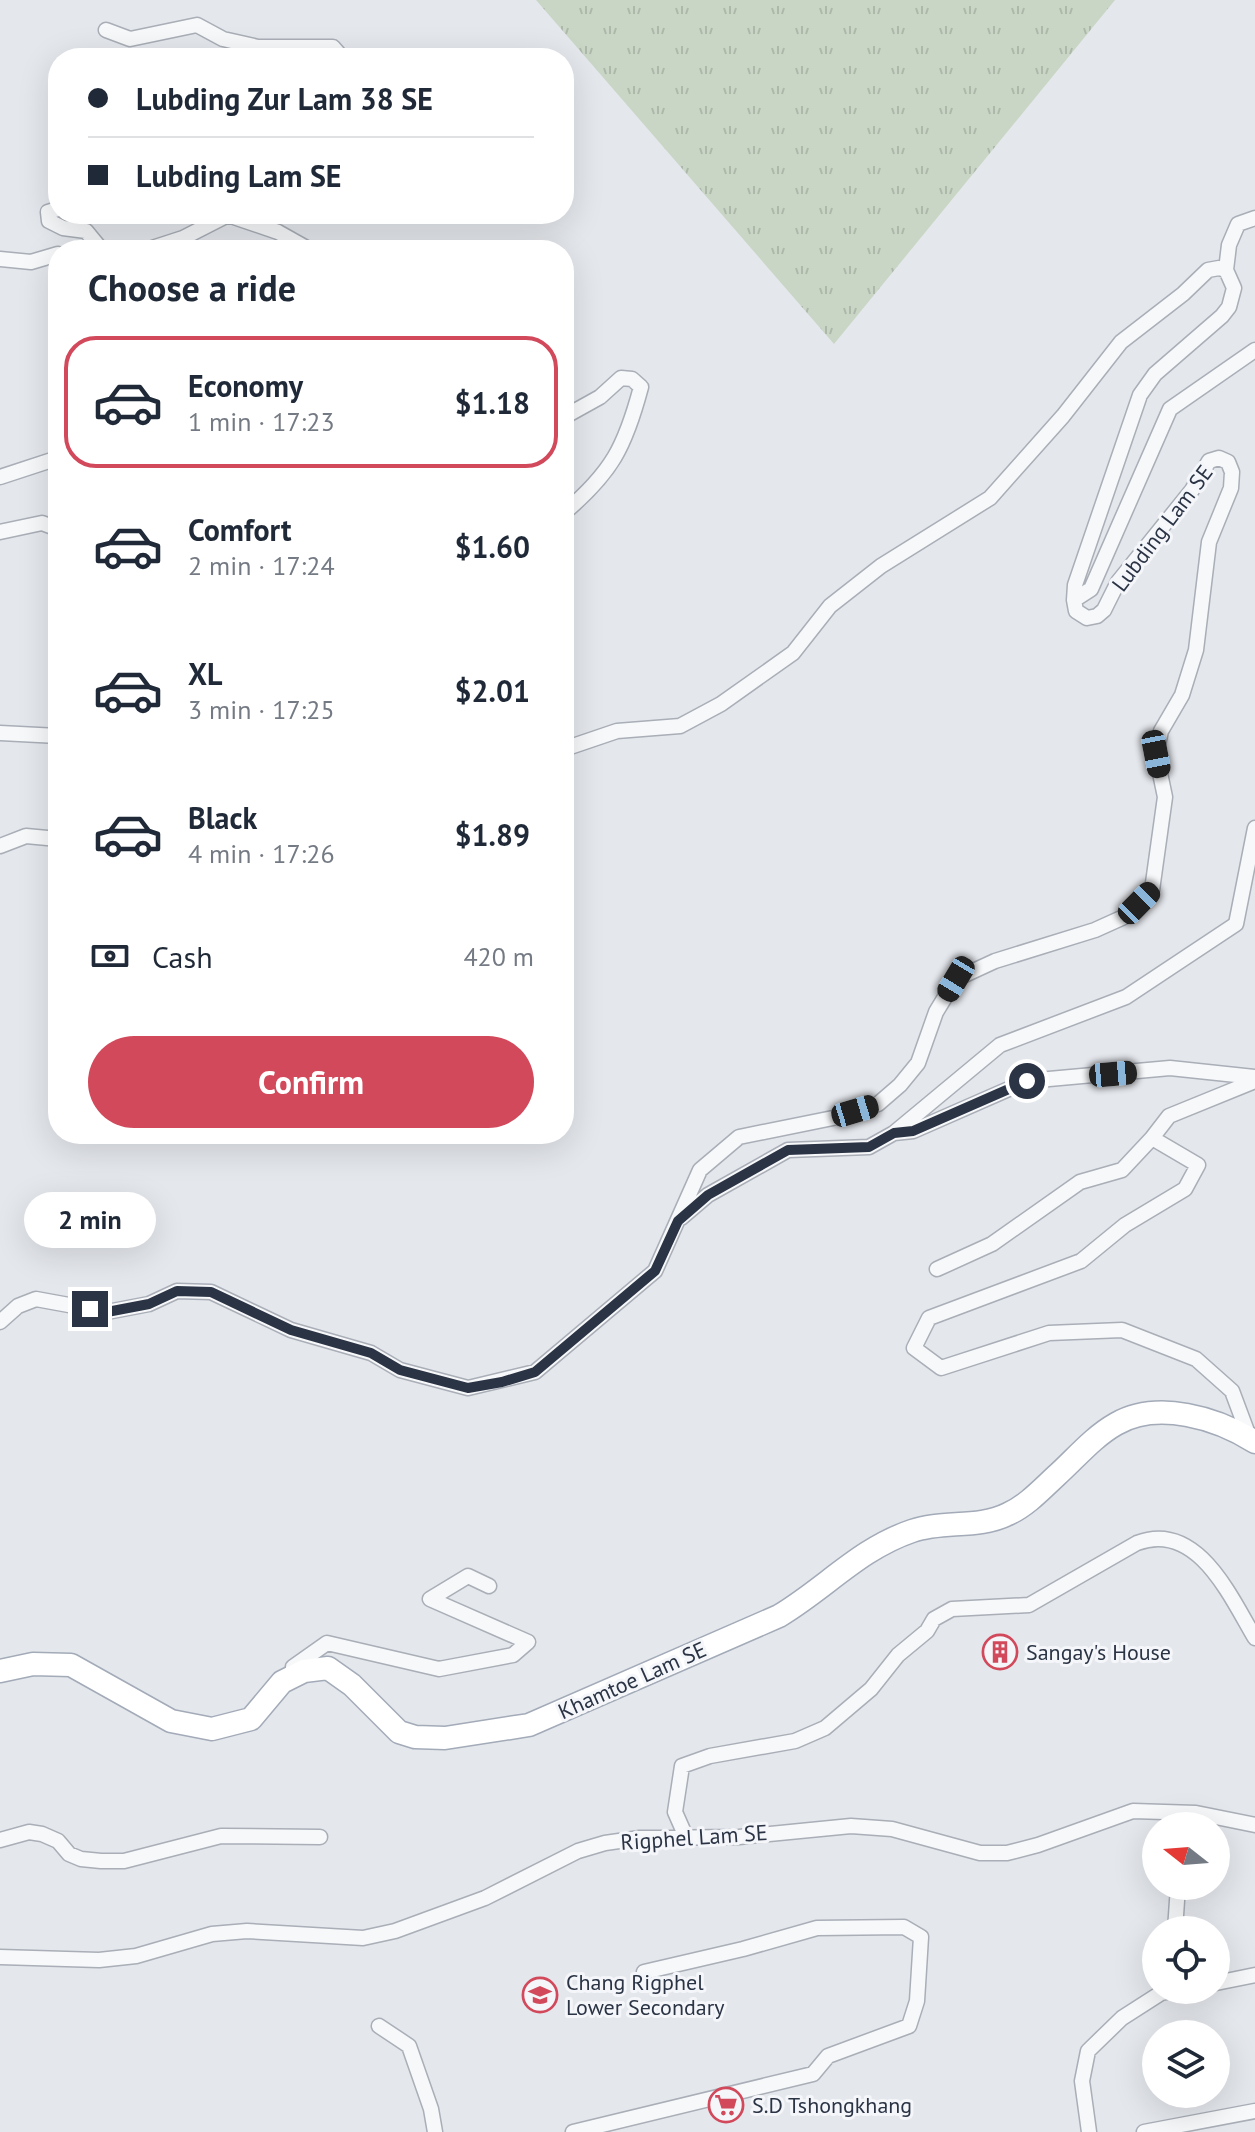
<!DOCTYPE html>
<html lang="en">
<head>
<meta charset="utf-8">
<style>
  body { margin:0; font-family:"PT Sans",sans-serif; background:#f2f2f3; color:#1f2937; height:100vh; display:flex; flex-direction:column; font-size:30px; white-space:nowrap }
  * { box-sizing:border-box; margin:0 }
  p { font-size:26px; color:#747a83 }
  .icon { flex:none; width:44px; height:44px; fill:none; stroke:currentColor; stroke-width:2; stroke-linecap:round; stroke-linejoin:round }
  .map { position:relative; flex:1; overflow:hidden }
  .drawer { position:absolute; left:48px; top:240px; width:526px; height:904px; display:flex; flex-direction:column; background:#fff; border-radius:32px; box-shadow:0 8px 32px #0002 }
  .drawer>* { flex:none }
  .banner { position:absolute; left:48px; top:48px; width:526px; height:176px; border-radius:32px; box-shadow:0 8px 32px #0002; display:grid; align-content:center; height:176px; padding:0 40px; background:#fff }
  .needle { width:52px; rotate:287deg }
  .controls { position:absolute; left:1142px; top:1812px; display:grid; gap:16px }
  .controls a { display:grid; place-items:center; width:88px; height:88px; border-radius:50%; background:#fff; box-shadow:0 8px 32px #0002; font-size:40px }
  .end { position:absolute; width:36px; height:36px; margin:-18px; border:10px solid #2b3445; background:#fff; box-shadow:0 0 0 4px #fff }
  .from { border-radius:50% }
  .bubble { position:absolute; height:56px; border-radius:28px; background:#fff; box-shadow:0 8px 32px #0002; font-size:26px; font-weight:700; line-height:56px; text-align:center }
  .car { position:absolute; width:24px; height:48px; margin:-24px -12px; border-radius:10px; box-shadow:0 0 6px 2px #0007; background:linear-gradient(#222 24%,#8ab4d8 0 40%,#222 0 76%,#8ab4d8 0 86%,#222 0) }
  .banner b { display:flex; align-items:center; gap:28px; height:76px; font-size:30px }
  .banner b+b { border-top:2px solid #e0e1e3 }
  .banner i { width:20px; height:20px; background:#1f2937 }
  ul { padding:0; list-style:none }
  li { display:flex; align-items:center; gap:24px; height:132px; margin:0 16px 12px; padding:0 24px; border:4px solid transparent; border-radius:32px }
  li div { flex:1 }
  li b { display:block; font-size:30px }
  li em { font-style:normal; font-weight:700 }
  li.on { border-color:#d1495b }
  li>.icon { width:72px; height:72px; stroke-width:1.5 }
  h2 { padding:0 40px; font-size:36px; line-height:96px }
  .pay { display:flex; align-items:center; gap:20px; height:88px; padding:0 40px; font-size:30px }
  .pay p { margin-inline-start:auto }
  .cta { display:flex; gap:16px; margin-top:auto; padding:16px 40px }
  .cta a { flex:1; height:92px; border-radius:48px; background:#d1495b; color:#fff; font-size:32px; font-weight:700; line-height:92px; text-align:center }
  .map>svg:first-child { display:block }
  .grass { fill:url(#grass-tufts) }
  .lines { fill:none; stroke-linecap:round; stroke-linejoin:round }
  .street-casing { stroke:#a9aeb7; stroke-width:17 }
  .primary-casing { stroke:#a3abb8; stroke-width:25 }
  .street { stroke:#f7f8fa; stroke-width:14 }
  .primary { stroke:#fff; stroke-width:22 }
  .route { stroke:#2b3445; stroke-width:10 }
  .labels { text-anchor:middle; stroke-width:6; stroke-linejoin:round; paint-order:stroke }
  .street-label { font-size:22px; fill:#2b3445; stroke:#f4f6f9 }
  .poi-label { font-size:22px; fill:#2b3445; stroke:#f4f6f9; text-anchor:start }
</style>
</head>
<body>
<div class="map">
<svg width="1255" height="2132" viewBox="0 0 1255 2132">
  <defs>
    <pattern id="grass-tufts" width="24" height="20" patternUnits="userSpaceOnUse" patternTransform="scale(2)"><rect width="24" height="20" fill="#c9d6c5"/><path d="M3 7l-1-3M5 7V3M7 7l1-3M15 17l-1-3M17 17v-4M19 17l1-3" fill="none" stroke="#adb8ab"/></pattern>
  </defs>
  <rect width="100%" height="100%" fill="#e4e7ec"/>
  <path class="grass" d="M 536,0 L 1115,0 L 834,344 Z"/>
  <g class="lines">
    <g class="street-casing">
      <path id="street" d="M 106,30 L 130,39 L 197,25 L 223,39 L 258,47 L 333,47 L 340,55 L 336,58
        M 58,209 L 48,212 L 49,221 L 63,228 L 86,231 L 100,248 L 108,250
        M 146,250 L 183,238 L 228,215 L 278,232 L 310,250
        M 0,259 L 31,262 L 58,254
        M 1226,270 L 1229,245 L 1238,224 L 1255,218
        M 564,417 L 600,397 L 621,378 L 632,379 L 641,387 C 625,447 612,472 564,513
        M 0,477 L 58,458
        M 0,532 L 42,523 L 58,529
        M 1074,600 L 1091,589 L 1170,409 L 1255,350
        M 0,733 L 58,736
        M 0,846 L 26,836 L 58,839
        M 894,1133 L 1000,1045 L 1126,997 L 1236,924 L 1255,828
        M 681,1218 L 708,1195 L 788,1150 L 869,1147 L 894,1133 L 913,1131 L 1027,1081 L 1170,1068 L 1255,1077
        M 937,1269 L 992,1244 L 1080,1182 L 1122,1170 L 1152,1138
        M 0,1322 L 18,1306 L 36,1299 L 107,1312 L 149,1304 L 177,1291 L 211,1292 L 291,1330 L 371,1353 L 400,1370 L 468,1388 L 535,1372 L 655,1271 L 700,1170 L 739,1137 L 833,1118 L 878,1104 L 900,1085 L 918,1063 L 936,1012 L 956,979 L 995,961 L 1095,930 L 1126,916 L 1152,890 L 1165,797 L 1156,754 L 1161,731 L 1182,695 L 1196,650 L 1209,542 L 1231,488 L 1232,472 L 1228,462 L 1219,458 L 1209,461 L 1192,490 L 1118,582 L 1104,610 L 1097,616 L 1087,618 L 1076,611 L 1074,600 L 1075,585 L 1140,395 L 1155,374 L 1222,316 L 1229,307 L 1234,288 L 1226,270 L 1219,268 L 1208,270 L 1183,294 L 1121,342 L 1063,416 L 990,498 L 881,566 L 830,606 L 793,653 L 721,704 L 680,726 L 617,731 L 564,749
        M 1250,1439 L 1232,1391 L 1196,1359 L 1122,1330 L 1049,1333 L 941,1368 L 914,1348 L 929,1318 L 1081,1261 L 1125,1225 L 1185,1189 L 1198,1165 L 1152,1138 L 1169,1116 L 1255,1081
        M 293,1672 L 293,1667 L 327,1643 L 439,1669 L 513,1655 L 528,1642 L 430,1599 L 468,1576 L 489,1586
        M 686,1837 L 675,1812 L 682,1766 L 710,1756 L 795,1741 L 825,1728 L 871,1689 L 898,1655 L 927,1631 L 934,1619 L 952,1609 L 1029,1605 L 1137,1543 C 1197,1520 1230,1596 1255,1638
        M 0,1840 L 29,1832 L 42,1834 L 58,1841 L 69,1854 L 81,1859 L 101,1861 L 124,1861 L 221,1836 L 320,1837
        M 1175,1930 L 1178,1886
        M 0,1957 L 99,1960 L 136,1956 L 212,1934 L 247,1931 L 363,1938 L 395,1931 L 485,1898 L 578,1851 L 605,1843 L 640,1838 L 739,1837 L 851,1826 L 892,1829 L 980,1853 L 1007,1853 L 1038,1845 L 1133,1811 L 1196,1813 L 1255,1825
        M 1216,1983 L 1255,1975
        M 379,2026 L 409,2046 L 431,2109 L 435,2132
        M 573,2132 L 813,2074 L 828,2056 L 909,2026 L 917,2001 L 921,1937 L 904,1927 L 817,1928 L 743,1949 L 644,1972
        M 1089,2132 L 1082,2081 L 1088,2051 L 1122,2018 L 1161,1993 L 1178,1990
        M 1144,2132 L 1255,2111"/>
    </g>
    <g class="primary-casing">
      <path id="primary" d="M 0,1671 L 33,1664 L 71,1665 L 171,1721 L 212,1729 L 251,1719 L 282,1682 L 304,1671 L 328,1668 L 352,1685 L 399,1732 L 415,1737 L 445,1738 L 529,1725 L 779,1616 C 826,1588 859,1549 912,1531 C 943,1520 978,1529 1008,1514 C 1026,1506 1041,1490 1056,1476 C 1075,1459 1093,1437 1116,1424 C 1158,1400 1217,1418 1255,1442"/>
    </g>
    <use href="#street" class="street"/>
    <use href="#primary" class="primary"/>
  </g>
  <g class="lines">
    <path class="route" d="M 90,1309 L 107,1312 L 149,1304 L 177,1291 L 211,1292 L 291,1330 L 371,1353 L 400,1370 L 468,1388 L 502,1382 L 535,1372 L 655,1271 L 678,1221 L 708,1195 L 788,1150 L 869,1147 L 894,1133 L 913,1131 L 1027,1081"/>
  </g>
  <defs>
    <g id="building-ring" transform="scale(1.8)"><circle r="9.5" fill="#f4f6f9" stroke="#d1495b" stroke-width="1.5"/><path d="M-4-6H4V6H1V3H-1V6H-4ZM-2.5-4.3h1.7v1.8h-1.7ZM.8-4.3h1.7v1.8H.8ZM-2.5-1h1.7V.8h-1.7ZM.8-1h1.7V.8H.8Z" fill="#d1495b"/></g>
    <g id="school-ring" transform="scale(1.8)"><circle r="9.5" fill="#f4f6f9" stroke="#d1495b" stroke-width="1.5"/><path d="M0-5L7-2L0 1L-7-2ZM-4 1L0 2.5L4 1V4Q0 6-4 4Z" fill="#d1495b"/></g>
    <g id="supermarket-ring" transform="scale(1.8)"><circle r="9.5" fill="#f4f6f9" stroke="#d1495b" stroke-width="1.5"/><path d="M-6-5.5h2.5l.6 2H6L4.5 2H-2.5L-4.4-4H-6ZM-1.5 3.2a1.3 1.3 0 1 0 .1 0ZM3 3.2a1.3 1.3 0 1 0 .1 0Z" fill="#d1495b"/></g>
  </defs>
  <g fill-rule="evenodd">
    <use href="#building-ring" x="1000" y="1652"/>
    <use href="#school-ring" x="540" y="1995"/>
    <use href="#supermarket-ring" x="726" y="2105"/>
  </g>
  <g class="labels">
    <g class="street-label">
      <text transform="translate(1162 528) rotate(-53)" y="8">Lubding Lam SE</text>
      <text transform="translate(632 1680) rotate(-24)" y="8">Khamtoe Lam SE</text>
      <text transform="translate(694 1837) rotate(-4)" y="8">Rigphel Lam SE</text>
    </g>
    <g class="poi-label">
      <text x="1026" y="1660">Sangay's House</text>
      <text x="566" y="1990">Chang Rigphel<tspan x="566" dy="25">Lower Secondary</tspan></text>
      <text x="752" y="2113">S.D Tshongkhang</text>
    </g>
  </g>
</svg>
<div class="controls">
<a><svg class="needle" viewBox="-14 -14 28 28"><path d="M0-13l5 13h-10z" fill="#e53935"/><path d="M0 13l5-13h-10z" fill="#747a83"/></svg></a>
<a><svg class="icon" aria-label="locate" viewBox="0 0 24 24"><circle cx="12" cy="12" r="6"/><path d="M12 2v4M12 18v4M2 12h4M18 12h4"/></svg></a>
<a><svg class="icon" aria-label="layers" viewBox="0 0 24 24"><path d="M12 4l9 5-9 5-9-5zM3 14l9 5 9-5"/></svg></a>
</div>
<i class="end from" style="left:1027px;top:1081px"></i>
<i class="end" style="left:90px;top:1309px"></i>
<div class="bubble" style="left:24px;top:1192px;width:132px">2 min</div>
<i class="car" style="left:1156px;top:754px;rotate:169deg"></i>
<i class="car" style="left:1139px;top:903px;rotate:45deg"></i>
<i class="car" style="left:956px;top:979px;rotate:211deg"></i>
<i class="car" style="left:1113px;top:1074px;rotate:85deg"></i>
<i class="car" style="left:855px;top:1111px;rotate:73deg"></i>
<div class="banner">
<b><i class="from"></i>Lubding Zur Lam 38 SE</b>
<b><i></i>Lubding Lam SE</b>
</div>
<section class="drawer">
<h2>Choose a ride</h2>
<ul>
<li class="on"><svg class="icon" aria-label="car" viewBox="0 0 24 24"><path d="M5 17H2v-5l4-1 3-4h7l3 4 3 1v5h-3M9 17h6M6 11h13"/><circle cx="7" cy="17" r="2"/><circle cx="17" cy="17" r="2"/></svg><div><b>Economy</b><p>1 min · 17:23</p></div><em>$1.18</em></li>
<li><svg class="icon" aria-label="car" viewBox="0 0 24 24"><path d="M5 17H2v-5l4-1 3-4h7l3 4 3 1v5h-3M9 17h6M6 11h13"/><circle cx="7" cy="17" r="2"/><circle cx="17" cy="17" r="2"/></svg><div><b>Comfort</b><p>2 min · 17:24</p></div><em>$1.60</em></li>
<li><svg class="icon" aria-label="car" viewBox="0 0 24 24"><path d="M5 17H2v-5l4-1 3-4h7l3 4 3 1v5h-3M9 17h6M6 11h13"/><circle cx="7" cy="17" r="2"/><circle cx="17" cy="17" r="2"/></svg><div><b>XL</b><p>3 min · 17:25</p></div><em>$2.01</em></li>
<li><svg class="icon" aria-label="car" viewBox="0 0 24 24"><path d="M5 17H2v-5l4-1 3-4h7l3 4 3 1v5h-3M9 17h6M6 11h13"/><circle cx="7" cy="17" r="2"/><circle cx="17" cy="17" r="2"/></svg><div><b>Black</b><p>4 min · 17:26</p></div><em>$1.89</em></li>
</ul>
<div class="pay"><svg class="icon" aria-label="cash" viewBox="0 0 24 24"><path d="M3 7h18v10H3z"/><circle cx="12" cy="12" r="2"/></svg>Cash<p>420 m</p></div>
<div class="cta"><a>Confirm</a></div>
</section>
</div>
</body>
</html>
